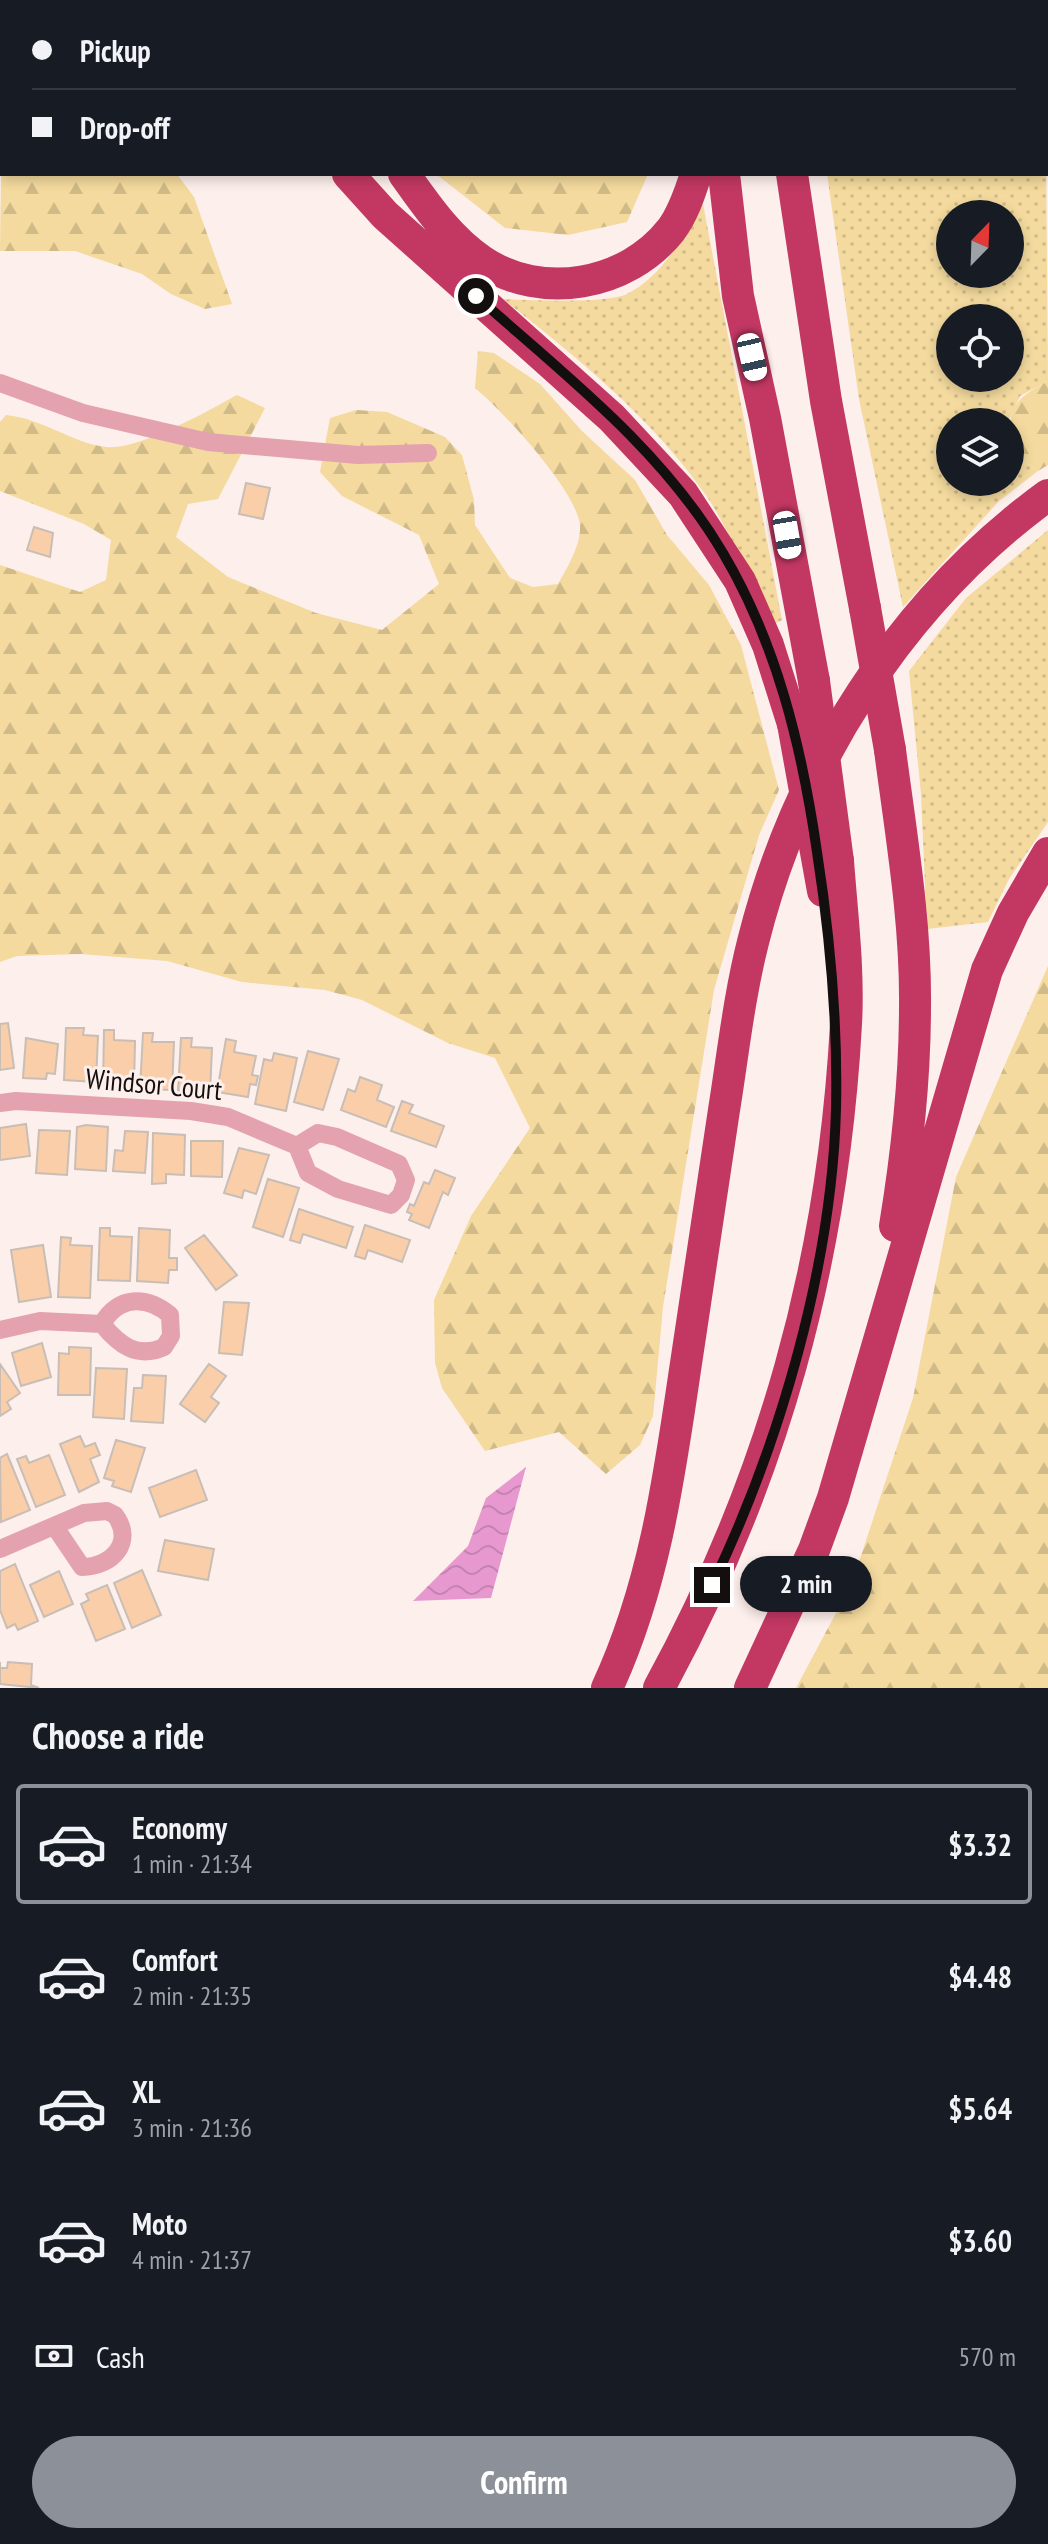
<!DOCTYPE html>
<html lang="en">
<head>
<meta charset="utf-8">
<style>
  body { margin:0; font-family:"PT Sans Narrow",sans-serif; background:#20242c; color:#f1f3f6; height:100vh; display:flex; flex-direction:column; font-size:30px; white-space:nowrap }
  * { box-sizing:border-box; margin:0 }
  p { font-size:26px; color:#9ea1a6 }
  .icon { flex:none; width:44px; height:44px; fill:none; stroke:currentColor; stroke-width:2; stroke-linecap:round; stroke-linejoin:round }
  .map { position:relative; height:1688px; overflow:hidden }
  .drawer { display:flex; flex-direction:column; background:#171b24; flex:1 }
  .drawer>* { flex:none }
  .hud { position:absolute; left:0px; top:0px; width:1048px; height:176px; box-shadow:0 4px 12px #0003; display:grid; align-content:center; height:176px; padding:0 32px; background:#171b24 }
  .needle { width:52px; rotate:23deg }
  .controls { position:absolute; left:936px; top:200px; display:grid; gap:16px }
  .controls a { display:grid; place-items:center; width:88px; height:88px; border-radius:50%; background:#171b24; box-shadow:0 4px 12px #0003; font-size:40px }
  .end { position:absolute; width:36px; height:36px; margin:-18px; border:10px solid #130f0e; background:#fff; box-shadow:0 0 0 4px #fff }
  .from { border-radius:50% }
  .bubble { position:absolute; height:56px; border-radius:28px; background:#171b24; box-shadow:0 4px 12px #0003; font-size:26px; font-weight:600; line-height:56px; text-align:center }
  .car { position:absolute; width:24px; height:48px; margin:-24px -12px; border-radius:10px; box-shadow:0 0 6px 2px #0007; background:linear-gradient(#fff 24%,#345 0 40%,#fff 0 76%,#345 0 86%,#fff 0) }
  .hud b { display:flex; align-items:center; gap:28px; height:76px; font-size:30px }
  .hud b+b { border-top:2px solid #363941 }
  .hud i { width:20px; height:20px; background:#f1f3f6 }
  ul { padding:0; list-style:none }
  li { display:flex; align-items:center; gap:24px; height:120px; margin:0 16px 12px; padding:0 16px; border:4px solid transparent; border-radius:8px }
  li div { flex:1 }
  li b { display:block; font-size:30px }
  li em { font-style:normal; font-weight:600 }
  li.active { border-color:#8c9099 }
  li>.icon { width:72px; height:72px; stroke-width:1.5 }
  h2 { padding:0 32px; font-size:36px; line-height:96px }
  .pay { display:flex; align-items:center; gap:20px; height:88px; padding:0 32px; font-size:30px }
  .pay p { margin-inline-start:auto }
  .primary-button { display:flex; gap:16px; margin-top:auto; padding:16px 32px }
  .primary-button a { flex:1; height:92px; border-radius:48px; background:#8c9099; color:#fff; font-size:32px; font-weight:600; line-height:92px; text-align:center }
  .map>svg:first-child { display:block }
  .grass { fill:url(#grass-dots); fill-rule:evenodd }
  .forest { fill:url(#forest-firs) }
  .water { fill:url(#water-waves) }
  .building { fill:#fbceaa; stroke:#c8beb6; stroke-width:2 }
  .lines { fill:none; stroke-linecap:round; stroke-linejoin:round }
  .minor { stroke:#e4a2af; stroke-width:18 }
  .motorway { stroke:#c23863; stroke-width:32 }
  .motorway-bridge { stroke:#c23863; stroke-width:32 }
  .route { stroke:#130f0e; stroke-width:10 }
  .labels { text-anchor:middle; stroke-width:6; stroke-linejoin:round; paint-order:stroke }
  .street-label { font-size:28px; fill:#130f0e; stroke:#fdefeb }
</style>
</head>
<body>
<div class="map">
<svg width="1048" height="1688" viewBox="0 0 1048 1688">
  <defs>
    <pattern id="grass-dots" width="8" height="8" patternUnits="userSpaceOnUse" patternTransform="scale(2)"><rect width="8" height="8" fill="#f4da9e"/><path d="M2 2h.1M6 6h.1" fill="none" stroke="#d0ba87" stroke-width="1.8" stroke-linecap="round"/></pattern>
    <pattern id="forest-firs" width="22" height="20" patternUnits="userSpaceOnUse" patternTransform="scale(2)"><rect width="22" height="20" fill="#f4da9e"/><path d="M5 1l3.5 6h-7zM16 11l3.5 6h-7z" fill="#d0ba87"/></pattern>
    <pattern id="water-waves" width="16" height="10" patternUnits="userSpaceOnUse" patternTransform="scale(2)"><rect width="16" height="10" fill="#e799cf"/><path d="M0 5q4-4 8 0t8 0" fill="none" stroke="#c583b1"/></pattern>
  </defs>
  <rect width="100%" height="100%" fill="#fdefeb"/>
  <path class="grass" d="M 1046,145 L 1048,381 L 1020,396 L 1008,422 L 950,422 L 950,482 L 1010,482 L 1010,453 L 1038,471 L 999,501 L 903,607 L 859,399 L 827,174 L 1046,174 ZM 950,214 L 1010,214 L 1010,274 L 950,274 ZM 950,318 L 1010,318 L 1010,378 L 950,378 Z
    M 703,204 L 782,620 L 770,626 C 750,586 730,529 705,494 C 652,418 576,356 503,299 C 529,300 606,304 627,294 C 663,276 683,236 703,204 Z
    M 1048,530 L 1048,822 L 1009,879 L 988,922 L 927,929 L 921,794 L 909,671 L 966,598 Z"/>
  <path class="forest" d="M 355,0 L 682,0 L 355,2 Z
    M 2,104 L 2,174 L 177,174 L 194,197 L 232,304 L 205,309 L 171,294 L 142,274 L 75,251 L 0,251 Z
    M 436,174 L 648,174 L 627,222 L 568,235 L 505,228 Z
    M 478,351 L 494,353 L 540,384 L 582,431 L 635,480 L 667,535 L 709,585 L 741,645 L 779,790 L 759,835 L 714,990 L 663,1307 L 653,1416 L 640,1445 L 606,1474 L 559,1432 L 485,1451 L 442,1388 L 435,1363 L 434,1300 L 471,1216 L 530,1128 L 495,1058 L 448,1043 L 362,1000 L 325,990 L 242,982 L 167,961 L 81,954 L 17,956 L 0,962 L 0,565 L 80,592 L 106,580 L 111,540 L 84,524 L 0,491 L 0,422 L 6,415 C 44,419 72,443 106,447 C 137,451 208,411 237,395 L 265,408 L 218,499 L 188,504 L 176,537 L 228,577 L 316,613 L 382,630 L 439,584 L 419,535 L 342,496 L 320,472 L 330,418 L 356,410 L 387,412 L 445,437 L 462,455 L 474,500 L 475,525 L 510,578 L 533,587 L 558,584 C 567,568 581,545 580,526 C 578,492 501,409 475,388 Z
    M 1048,381 L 1048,465 L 1038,471 L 1010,453 C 1010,410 1007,403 1048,381 Z
    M 1048,966 L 1048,1688 L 796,1688 L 852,1583 L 913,1398 L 956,1177 Z"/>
  <path class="water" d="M 526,1467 L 491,1598 L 413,1601 L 468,1546 L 486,1498 Z"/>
  <path class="building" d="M 246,483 L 270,488 L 263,519 L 239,514 Z
    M 34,527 L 53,533 L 50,557 L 27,550 Z
    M 8,1023 L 14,1068 L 0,1070 L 0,1024 Z
    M 66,1028 L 84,1028 L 83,1035 L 98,1036 L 96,1082 L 64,1080 Z
    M 104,1030 L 114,1030 L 114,1040 L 135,1041 L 134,1086 L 103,1085 Z
    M 143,1033 L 153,1033 L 152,1042 L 174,1042 L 172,1090 L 140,1089 Z
    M 26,1038 L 58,1044 L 55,1074 L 47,1073 L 46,1079 L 23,1078 Z
    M 181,1038 L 192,1038 L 191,1047 L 212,1048 L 210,1093 L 178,1091 Z
    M 226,1039 L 236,1041 L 234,1052 L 256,1056 L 252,1075 L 258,1076 L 256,1085 L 250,1084 L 248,1097 L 217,1092 Z
    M 308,1051 L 339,1059 L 323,1110 L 294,1102 Z
    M 274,1053 L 297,1058 L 286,1111 L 255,1104 L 264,1059 L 272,1061 Z
    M 360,1077 L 382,1085 L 377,1100 L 394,1107 L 386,1127 L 341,1110 L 348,1089 L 355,1092 Z
    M 402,1101 L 413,1105 L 409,1113 L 444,1126 L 436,1147 L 391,1131 Z
    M 26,1124 L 30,1156 L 0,1160 L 0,1128 Z
    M 86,1125 L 108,1127 L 106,1171 L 75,1169 L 77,1127 Z
    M 39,1130 L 70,1131 L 67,1175 L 36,1173 Z
    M 125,1131 L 148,1132 L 145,1173 L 113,1171 L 115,1150 L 123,1151 Z
    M 153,1133 L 185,1135 L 184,1175 L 166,1174 L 166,1183 L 152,1184 Z
    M 191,1141 L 223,1141 L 222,1177 L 191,1176 Z
    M 239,1148 L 269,1155 L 256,1194 L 244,1190 L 242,1198 L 224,1193 Z
    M 435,1170 L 455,1178 L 448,1195 L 443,1192 L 429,1228 L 409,1220 L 412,1214 L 407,1212 L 410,1204 L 414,1206 L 424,1182 L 429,1184 Z
    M 268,1179 L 299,1188 L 283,1237 L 253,1227 Z
    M 299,1209 L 353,1227 L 346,1248 L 303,1234 L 300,1243 L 290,1240 Z
    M 365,1225 L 410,1240 L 402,1262 L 368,1250 L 365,1259 L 355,1256 Z
    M 100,1228 L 110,1228 L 110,1236 L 132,1237 L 130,1281 L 98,1280 Z
    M 139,1228 L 170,1230 L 169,1258 L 177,1258 L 177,1270 L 169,1270 L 168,1283 L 137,1281 Z
    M 204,1235 L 237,1275 L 216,1290 L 185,1248 Z
    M 61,1237 L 71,1238 L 70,1245 L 92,1246 L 90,1298 L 58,1297 Z
    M 43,1245 L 51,1297 L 19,1302 L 11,1250 Z
    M 224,1302 L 249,1303 L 242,1355 L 219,1353 Z
    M 42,1343 L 51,1377 L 21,1386 L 12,1353 Z
    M 69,1347 L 91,1348 L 90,1395 L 58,1395 L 59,1353 L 69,1354 Z
    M 0,1364 L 20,1393 L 7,1402 L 11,1409 L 0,1416 Z
    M 209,1364 L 226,1376 L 211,1397 L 219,1403 L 205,1422 L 180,1404 Z
    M 96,1368 L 127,1369 L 124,1419 L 93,1417 Z
    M 143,1375 L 166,1376 L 163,1423 L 131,1421 L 134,1388 L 142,1388 Z
    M 80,1436 L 85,1447 L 95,1443 L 100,1455 L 90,1459 L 99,1482 L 79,1492 L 60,1444 Z
    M 116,1440 L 145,1448 L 131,1492 L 112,1486 L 114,1481 L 104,1478 Z
    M 7,1454 L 30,1510 L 1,1522 L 0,1458 Z
    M 49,1455 L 65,1495 L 36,1507 L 17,1459 L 26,1456 L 29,1463 Z
    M 196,1470 L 207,1500 L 160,1517 L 149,1488 Z
    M 165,1540 L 214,1549 L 208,1580 L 158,1571 Z
    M 15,1564 L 38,1621 L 18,1630 L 15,1624 L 7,1628 L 0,1610 L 0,1571 Z
    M 142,1570 L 161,1615 L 132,1628 L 114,1583 Z
    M 59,1571 L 73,1604 L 44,1617 L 30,1585 Z
    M 107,1585 L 125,1629 L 96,1641 L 81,1604 L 89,1600 L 86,1594 Z
    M 0,1662 L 0,1668 L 7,1668 L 8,1662 L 32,1664 L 31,1685 L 39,1688 L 0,1684 Z"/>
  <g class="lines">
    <path class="minor" d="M 0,383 L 83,413 L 208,442 L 358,455 L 428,453
      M 0,1103 L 16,1101 L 191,1111 L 228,1117 L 297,1146 L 308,1173 L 338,1189 L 391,1205 L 401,1195 L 406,1180 L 399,1164 L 337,1137 L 318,1133 L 297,1146
      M 0,1330 L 40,1321 L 102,1324 C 119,1345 137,1359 164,1347 L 171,1336 L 170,1315 C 146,1295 118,1296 102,1324
      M 0,1549 L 84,1513 L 107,1511 L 115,1515 C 135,1542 112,1567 82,1567 L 55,1527"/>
    <path class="motorway" d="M 256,0 L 256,2
      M 331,0 L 331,2
      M 714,0 L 714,2
      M 907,0 L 909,2
      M 944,0 L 947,2
      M 793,2 L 793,0
      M 1046,74 L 1048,76
      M 1046,102 L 1048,103
      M 348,174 L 385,215 L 612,418 L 683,494 L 740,581 L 768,645 L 793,724
      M 404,174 C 426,205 449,239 482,261 C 541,301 627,286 671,230 C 683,214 690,193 696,174
      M 724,174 L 738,296 L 765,418 L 814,681
      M 792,174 L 826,401 L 865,608
      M 890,750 C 901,835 916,921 915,1006 C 915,1080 907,1153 895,1226
      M 607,1688 C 654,1587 669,1479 685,1370 C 698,1283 711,1197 724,1110 C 733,1054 739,997 753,942 C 797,766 901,602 1048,495
      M 659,1688 C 773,1479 833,1262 846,1024 C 849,970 842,915 838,861
      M 750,1688 L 814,1550 L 833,1498 L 987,970 L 1013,913 L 1048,853"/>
    <path class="motorway-bridge" d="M 865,608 L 890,750
      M 814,681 L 838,861
      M 793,724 L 823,891"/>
  </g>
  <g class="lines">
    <path class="route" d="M 476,296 C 565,375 662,449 723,553 C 777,644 802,748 817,852 C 830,936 838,1023 836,1109 C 832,1265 780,1444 712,1585"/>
  </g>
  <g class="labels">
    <g class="street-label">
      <text transform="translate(154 1084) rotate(5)" y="10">Windsor Court</text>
    </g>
  </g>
</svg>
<div class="controls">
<a><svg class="needle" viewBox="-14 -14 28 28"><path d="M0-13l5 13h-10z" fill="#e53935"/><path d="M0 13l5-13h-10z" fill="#9ea1a6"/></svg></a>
<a><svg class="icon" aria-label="locate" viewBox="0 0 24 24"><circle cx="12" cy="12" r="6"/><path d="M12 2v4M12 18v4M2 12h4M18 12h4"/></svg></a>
<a><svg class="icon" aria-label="layers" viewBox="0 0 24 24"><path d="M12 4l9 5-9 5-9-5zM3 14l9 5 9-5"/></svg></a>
</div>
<i class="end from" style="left:476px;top:296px"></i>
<i class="end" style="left:712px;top:1585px"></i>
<div class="bubble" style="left:740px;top:1556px;width:132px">2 min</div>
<i class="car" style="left:752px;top:357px;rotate:167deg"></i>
<i class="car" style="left:787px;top:535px;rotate:170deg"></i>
<div class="hud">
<b><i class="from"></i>Pickup</b>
<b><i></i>Drop-off</b>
</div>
</div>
<section class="drawer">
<h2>Choose a ride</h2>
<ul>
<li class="active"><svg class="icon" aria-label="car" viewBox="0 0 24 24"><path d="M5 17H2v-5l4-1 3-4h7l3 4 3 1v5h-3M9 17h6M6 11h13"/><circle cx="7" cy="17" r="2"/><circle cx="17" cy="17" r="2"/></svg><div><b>Economy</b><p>1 min · 21:34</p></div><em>$3.32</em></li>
<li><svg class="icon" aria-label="car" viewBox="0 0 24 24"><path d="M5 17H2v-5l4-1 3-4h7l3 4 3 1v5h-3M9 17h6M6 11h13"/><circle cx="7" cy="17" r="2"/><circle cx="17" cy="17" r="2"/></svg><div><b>Comfort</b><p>2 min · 21:35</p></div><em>$4.48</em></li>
<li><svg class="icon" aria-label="car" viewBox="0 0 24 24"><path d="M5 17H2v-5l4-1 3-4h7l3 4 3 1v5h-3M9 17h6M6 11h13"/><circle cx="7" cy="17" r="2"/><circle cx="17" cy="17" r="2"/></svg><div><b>XL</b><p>3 min · 21:36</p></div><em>$5.64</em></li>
<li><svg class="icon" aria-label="car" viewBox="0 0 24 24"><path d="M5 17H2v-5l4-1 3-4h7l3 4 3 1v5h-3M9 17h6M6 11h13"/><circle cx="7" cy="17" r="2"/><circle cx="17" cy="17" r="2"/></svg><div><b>Moto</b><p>4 min · 21:37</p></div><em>$3.60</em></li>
</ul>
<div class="pay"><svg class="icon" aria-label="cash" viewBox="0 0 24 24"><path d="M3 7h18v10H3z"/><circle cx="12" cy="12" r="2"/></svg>Cash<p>570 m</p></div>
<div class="primary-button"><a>Confirm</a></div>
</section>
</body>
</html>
